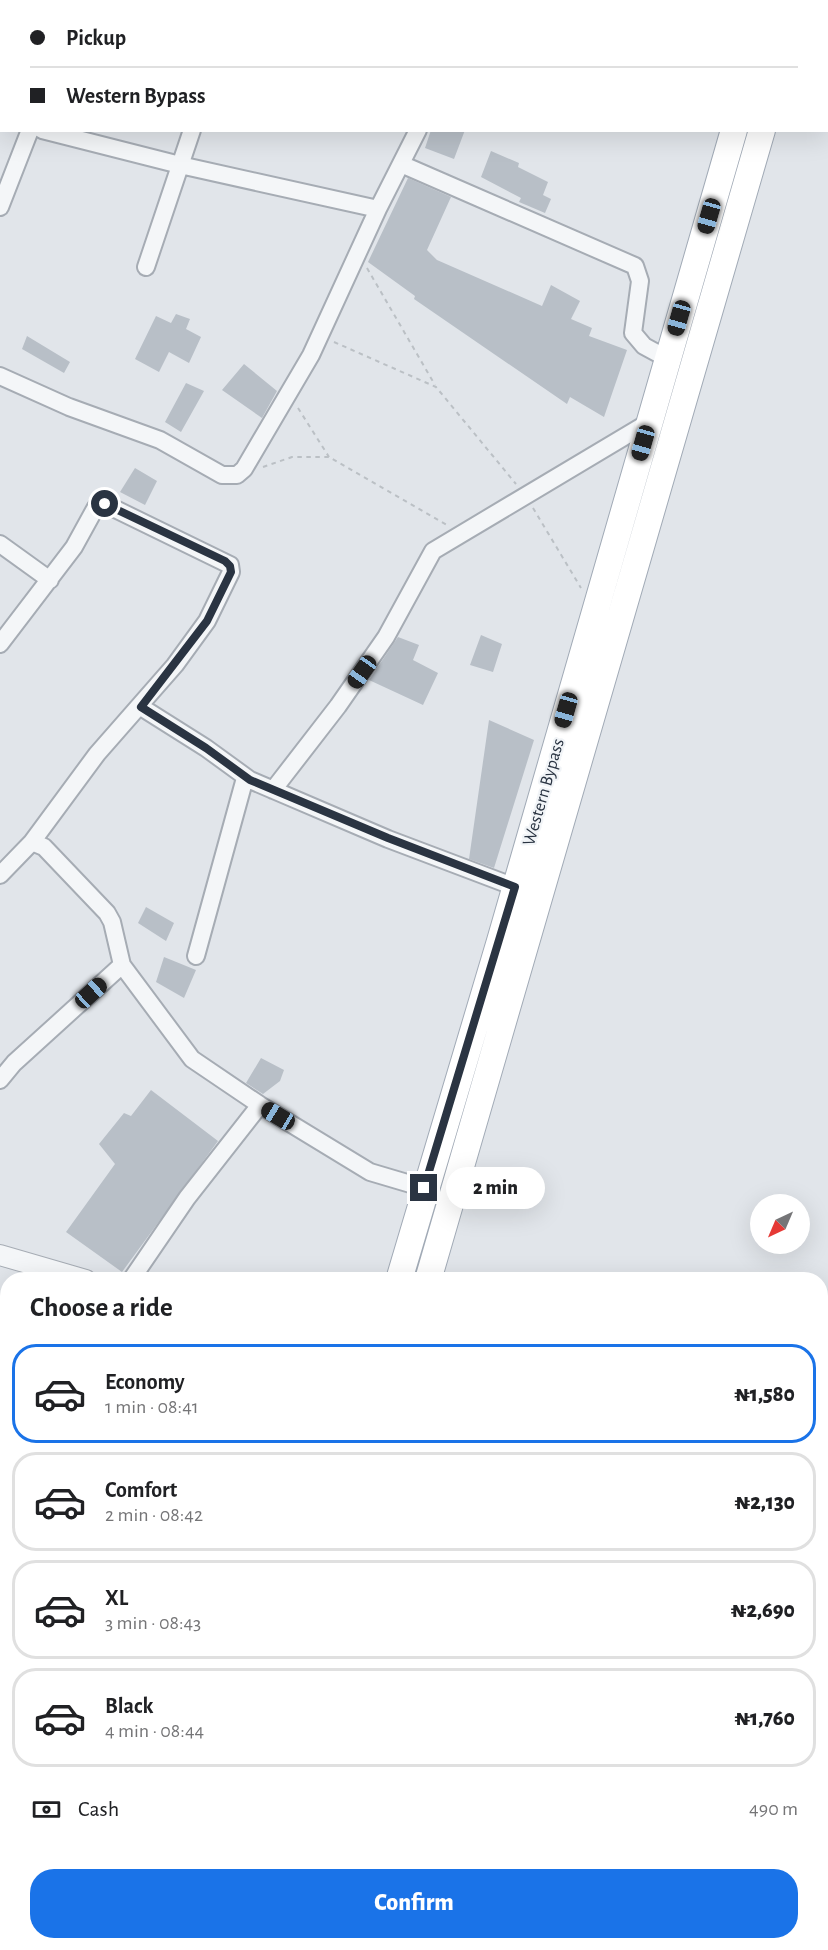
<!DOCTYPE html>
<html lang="en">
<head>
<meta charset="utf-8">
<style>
  body { margin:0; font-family:"Alegreya Sans",sans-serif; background:#f6f6f6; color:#202124; height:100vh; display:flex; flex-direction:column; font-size:22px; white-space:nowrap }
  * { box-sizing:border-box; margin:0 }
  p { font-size:20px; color:#757577 }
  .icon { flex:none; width:33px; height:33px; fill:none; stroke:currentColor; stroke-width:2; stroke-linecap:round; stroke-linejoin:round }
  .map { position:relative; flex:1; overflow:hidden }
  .details { position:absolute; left:0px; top:1272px; width:828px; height:678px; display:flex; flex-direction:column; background:#fff; border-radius:24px 24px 0 0; box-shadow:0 6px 24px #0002 }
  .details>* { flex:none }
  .guide { position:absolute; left:0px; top:0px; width:828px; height:132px; box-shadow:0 6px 24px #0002; display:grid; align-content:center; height:132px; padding:0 30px; background:#fff }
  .needle { width:39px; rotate:224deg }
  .buttons { position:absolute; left:750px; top:1194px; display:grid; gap:12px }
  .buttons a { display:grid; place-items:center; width:60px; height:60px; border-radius:50%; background:#fff; box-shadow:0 6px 24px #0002; font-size:30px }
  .end { position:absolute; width:27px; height:27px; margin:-14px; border:8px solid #2a3442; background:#fff; box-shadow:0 0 0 3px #fff }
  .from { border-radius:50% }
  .bubble { position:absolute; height:42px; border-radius:21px; background:#fff; box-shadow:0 6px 24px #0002; font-size:20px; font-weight:800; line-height:42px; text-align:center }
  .car { position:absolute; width:18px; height:36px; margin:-18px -9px; border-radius:8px; box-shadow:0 0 4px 2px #0007; background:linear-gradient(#222 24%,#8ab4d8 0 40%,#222 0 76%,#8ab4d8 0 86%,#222 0) }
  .guide b { display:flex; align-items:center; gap:21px; height:57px; font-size:22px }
  .guide b+b { border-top:2px solid #e0e0e0 }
  .guide i { width:15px; height:15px; background:#202124 }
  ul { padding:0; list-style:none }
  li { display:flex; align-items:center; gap:18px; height:99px; margin:0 12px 9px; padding:0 18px; border:3px solid #e0e0e0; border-radius:24px }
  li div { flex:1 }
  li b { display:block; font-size:22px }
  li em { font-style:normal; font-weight:800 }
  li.on { border-color:#1a73e8 }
  li>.icon { width:54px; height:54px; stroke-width:1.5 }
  h2 { padding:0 30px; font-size:27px; line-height:72px }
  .pay { display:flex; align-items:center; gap:15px; height:66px; padding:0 30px; font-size:22px }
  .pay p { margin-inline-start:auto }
  .cta { display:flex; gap:12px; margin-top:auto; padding:12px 30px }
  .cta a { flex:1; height:69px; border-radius:24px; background:#1a73e8; color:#fff; font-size:24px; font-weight:800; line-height:69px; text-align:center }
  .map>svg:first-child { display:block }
  .building { fill:#b8bfc7 }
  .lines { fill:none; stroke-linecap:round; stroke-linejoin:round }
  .minor-casing { stroke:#a6acb4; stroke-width:20 }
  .tertiary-casing { stroke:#a6acb4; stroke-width:22 }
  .primary-casing { stroke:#a1aab6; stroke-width:28 }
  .path { stroke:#bbc0c5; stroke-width:2; stroke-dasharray:4.5 4.5; stroke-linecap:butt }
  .minor { stroke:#f4f6f8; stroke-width:16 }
  .tertiary { stroke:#f4f6f8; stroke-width:20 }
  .primary { stroke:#fff; stroke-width:26 }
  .route { stroke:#2a3442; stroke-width:8 }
  .labels { text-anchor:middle; stroke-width:4.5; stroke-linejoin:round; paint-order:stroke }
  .street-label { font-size:18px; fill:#2a3442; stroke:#f1f4f7 }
</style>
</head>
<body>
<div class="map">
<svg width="828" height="1950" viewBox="0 0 828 1950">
  <rect width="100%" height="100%" fill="#e1e5ea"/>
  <path class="building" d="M 431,130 L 465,130 L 454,159 L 425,148 Z
    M 491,151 L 519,163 L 518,167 L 548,182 L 543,195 L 551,199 L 545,213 L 519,202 L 521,198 L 481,177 Z
    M 408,178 L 451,197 L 427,250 L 437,260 L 542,306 L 551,285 L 580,301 L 571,319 L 592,328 L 589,336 L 627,350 L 604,417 L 570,397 L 567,404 L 414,299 L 415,296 L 368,262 Z
    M 176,314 L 190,319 L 186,329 L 201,337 L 189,363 L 169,352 L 159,372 L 135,359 L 156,316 L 171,323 Z
    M 27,336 L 70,362 L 64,373 L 22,349 Z
    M 244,364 L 277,391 L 262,418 L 222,390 Z
    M 186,383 L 204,391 L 181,432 L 165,422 Z
    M 135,468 L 157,481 L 145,505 L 120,492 Z
    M 481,635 L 502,644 L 493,672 L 470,665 Z
    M 398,637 L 419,645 L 413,660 L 438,673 L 423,705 L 369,680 Z
    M 489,720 L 534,740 L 494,868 L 469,859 Z
    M 146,907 L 174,923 L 166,941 L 138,923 Z
    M 164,957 L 196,970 L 184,998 L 156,982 Z
    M 261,1058 L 284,1070 L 280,1081 L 263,1094 L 246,1083 Z
    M 151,1090 L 218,1141 L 122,1272 L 66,1232 L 115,1164 L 99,1144 L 124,1113 L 131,1116 Z"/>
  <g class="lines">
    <g class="minor-casing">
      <path id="minor" d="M 143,0 L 149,2
        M 17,2 L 18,0
        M 240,2 L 241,0
        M 480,2 L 480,0
        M 0,47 L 2,43
        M 0,118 L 2,119
        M 42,130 L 180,165 L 378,209
        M 401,164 L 635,266 L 640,281 L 633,333 L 644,346 L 668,359
        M 0,207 L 30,130
        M 146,267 L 192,130
        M 0,376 L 69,407 L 160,440 L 222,475 L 237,475 L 244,469 L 311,355 L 378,209 L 418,130
        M 0,544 L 50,580
        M 0,644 L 74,547 L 96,507 L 105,504 L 230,565 L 231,572 L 207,621 L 175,665 L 97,754 L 32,842 L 0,875
        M 141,707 L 206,748 L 250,780 L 388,839 L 515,887
        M 273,790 L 338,706 L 386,637 L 433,551 L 649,422
        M 32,842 L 44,847 L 107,913 L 112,922 L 122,965 L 192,1059 L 260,1105 L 370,1172 L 424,1188
        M 196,956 L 245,778
        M 0,1080 L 14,1063 L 122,965
        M 131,1280 L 187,1198 L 260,1105
        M 820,1803 L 828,1804"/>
    </g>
    <g class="tertiary-casing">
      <path id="tertiary" d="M 0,1255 L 86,1280"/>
    </g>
    <g class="primary-casing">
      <path id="primary" d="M 771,2 L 771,0
        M 800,2 L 800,0
        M 399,1280 L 500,941 L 734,130
        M 428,1280 L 762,130
        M 205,1950 L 207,1942
        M 234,1950 L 236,1942"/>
    </g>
    <path class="path" d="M 367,268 L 435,385
      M 334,342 L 436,387 L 516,484
      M 298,408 L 329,457
      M 263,467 L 292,457 L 329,457 L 447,525
      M 533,508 L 581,588"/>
    <use href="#minor" class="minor"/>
    <use href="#tertiary" class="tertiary"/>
    <use href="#primary" class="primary"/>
  </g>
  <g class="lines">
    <path class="route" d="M 105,504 L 225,561 L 230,566 L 231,572 L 207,621 L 141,707 L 206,748 L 250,780 L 388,838 L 515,887 L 424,1188"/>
  </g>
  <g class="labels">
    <g class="street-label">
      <text transform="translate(543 792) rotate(-74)" y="6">Western Bypass</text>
    </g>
  </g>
</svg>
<div class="buttons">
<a><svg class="needle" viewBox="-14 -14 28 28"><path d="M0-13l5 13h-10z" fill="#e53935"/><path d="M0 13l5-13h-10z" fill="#757577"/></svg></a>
</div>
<i class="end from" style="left:105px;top:504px"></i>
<i class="end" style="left:424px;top:1188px"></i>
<div class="bubble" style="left:446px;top:1167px;width:99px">2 min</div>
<i class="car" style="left:709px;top:216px;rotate:196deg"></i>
<i class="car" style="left:679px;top:318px;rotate:196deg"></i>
<i class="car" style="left:643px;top:443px;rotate:196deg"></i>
<i class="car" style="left:362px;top:672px;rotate:215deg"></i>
<i class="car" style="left:566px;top:710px;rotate:196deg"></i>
<i class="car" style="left:91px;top:993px;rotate:48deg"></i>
<i class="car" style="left:278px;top:1116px;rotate:301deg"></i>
<div class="guide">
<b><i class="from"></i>Pickup</b>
<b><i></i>Western Bypass</b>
</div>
<section class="details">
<h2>Choose a ride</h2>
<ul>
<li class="on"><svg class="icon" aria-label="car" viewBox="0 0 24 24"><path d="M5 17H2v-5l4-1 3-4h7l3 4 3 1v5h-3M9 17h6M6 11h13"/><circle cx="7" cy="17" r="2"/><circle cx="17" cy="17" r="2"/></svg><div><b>Economy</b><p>1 min · 08:41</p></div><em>₦1,580</em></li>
<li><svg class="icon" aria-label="car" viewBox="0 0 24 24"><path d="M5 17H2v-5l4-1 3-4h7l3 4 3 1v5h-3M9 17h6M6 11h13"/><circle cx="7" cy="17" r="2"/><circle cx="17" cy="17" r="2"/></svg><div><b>Comfort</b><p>2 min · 08:42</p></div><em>₦2,130</em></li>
<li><svg class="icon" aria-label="car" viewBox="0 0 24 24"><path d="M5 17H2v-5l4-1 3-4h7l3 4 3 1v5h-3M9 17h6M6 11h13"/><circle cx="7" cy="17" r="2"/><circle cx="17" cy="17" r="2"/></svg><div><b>XL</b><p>3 min · 08:43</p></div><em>₦2,690</em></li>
<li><svg class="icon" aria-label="car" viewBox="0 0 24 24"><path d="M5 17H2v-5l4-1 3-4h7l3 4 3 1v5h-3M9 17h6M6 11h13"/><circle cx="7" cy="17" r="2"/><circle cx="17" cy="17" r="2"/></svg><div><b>Black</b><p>4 min · 08:44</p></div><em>₦1,760</em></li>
</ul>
<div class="pay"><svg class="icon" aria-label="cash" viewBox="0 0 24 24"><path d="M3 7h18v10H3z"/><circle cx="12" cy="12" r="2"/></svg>Cash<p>490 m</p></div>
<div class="cta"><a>Confirm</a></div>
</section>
</div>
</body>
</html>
